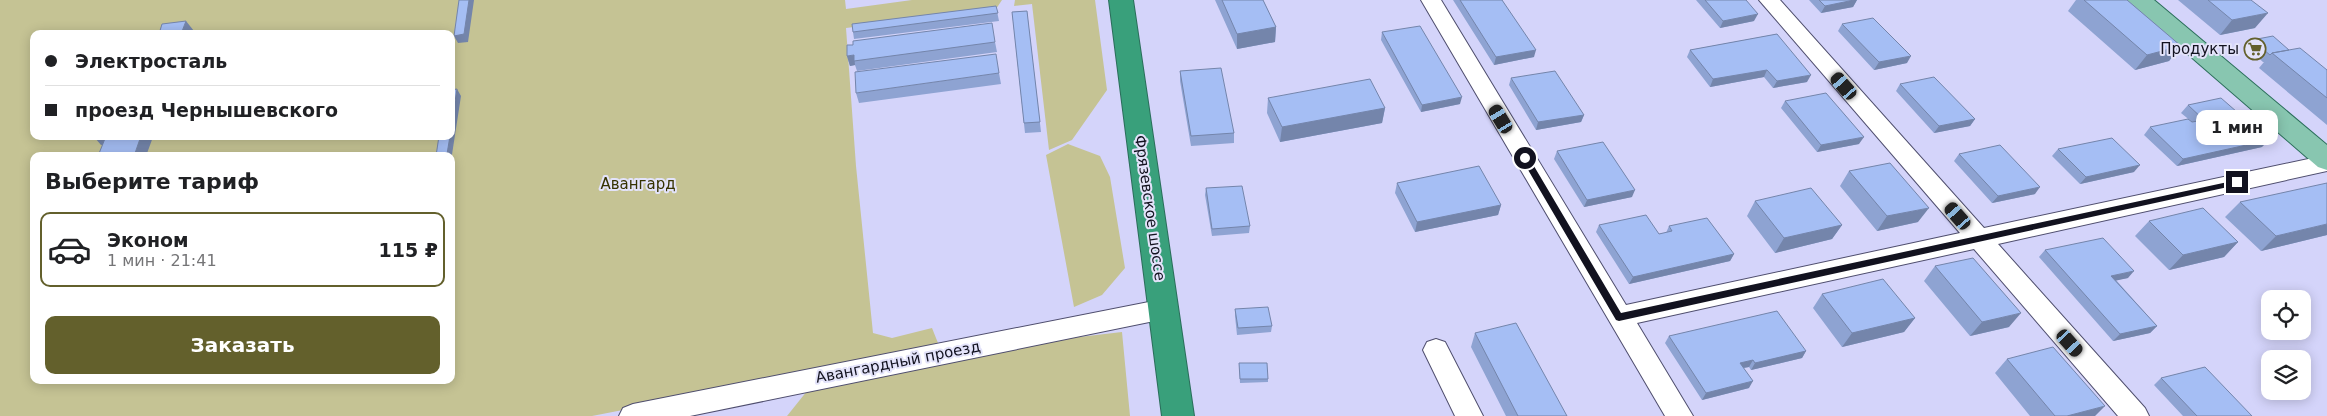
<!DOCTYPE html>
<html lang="ru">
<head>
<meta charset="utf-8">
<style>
  body { margin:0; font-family:"DejaVu Sans",sans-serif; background:#f2f2f2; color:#202124; height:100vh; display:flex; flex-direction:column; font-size:19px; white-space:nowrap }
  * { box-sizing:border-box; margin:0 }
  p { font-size:16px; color:#757577 }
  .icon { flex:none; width:28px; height:28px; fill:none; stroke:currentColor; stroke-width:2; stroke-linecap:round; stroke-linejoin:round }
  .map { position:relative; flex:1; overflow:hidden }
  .sheet { position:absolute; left:30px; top:152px; width:425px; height:232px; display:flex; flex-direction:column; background:#fff; border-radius:10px; box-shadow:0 2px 12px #0003 }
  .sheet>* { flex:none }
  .top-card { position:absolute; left:30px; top:30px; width:425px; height:110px; border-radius:10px; box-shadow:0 2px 12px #0003; display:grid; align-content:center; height:110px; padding:0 15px; background:#fff }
  .fabs { position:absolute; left:2261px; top:290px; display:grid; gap:10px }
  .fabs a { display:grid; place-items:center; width:50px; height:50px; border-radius:10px; background:#fff; box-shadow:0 2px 12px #0003; font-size:25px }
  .end { position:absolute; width:22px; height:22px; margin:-11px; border:6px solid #12121f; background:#fff; box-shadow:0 0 0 2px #fff }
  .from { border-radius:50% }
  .bubble { position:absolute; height:35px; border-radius:10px; background:#fff; box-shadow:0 2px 12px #0003; font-size:16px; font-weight:700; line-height:35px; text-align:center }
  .car { position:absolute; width:15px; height:30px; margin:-15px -8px; border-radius:6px; box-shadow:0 0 4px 1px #0007; background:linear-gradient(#222 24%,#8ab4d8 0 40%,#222 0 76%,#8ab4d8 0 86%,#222 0) }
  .top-card b { display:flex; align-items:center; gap:18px; height:48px; font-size:19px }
  .top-card b+b { border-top:1px solid #e0e0e0 }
  .top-card i { width:12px; height:12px; background:#202124 }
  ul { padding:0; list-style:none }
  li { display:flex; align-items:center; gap:15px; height:75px; margin:0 10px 8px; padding:0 5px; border:2px solid transparent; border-radius:10px }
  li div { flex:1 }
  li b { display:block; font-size:19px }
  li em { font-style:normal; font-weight:700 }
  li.selected { border-color:#63602c }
  li>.icon { width:45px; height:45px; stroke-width:1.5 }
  h2 { padding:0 15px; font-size:22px; line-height:60px }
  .primary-button { display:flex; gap:10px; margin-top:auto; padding:10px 15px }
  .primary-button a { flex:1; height:58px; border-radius:10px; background:#63602c; color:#fff; font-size:20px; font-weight:700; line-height:58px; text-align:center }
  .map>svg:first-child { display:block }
  .green { fill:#c5c394; fill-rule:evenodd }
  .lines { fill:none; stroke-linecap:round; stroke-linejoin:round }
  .minor-casing { stroke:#4f4e6e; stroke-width:2 }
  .major-casing { stroke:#2b6e5b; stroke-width:2 }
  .highway-casing { stroke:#2b6e5b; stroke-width:2 }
  .minor { fill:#fff; fill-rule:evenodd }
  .major { fill:#88c6b0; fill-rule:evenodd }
  .highway { fill:#39a07b; fill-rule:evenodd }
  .wall { fill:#8ea3d2 }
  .shaded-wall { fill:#7485ab }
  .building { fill:#a5bef4; stroke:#7485ab }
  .route { fill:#12121f }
  .labels { text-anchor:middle; stroke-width:4; stroke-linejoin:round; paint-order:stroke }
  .poi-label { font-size:15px; fill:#12121f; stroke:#e3e3fa; text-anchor:end }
  .park-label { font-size:15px; fill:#363300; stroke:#e3e3fa }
  .street-label { font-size:15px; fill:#12121f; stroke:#e3e3fa }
</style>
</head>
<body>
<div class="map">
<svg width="2327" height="416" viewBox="0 0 2327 416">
  <rect width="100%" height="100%" fill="#d4d4fa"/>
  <path class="green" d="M 0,0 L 845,0 L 846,9 L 912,0 L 1002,0 L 996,9 L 846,28 L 856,166 L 873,333 L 892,338 L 932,328 L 940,348 L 592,416 L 0,416 ZM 34,34 L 451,34 L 451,136 L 34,136 ZM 34,156 L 451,156 L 451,381 L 34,381 Z
    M 1015,0 L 1095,0 L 1107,90 L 1072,140 L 1049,150 L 1032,4 L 1014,6 Z
    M 1068,144 L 1100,156 L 1110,177 L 1125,268 L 1102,295 L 1074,307 L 1046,155 Z
    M 1122,332 L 1130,416 L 787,416 L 807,391 L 1028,343 Z"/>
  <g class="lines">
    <g class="minor-casing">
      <path id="minor" d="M 1421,0 L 1441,0 L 1626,305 L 1960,233 L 1759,0 L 1780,0 L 1984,228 L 2327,155 L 2327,171 L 1998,244 L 2145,408 L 2149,416 L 2118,416 L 1974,249 L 1637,323 L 1693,416 L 1665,416 Z
        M 1164,299 L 1173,302 L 1177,309 L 1173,316 L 1164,319 L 690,416 L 619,416 L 623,408 L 633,404 Z
        M 1436,339 L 1445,342 L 1483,416 L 1455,416 L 1423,350 L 1427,342 Z"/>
    </g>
    <g class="major-casing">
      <path id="major" d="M 2127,0 L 2154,0 L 2327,145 L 2327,170 L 2318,167 L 2131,5 Z"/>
    </g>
    <g class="highway-casing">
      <path id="highway" d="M 1109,0 L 1133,0 L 1194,416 L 1162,416 Z"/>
    </g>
    <use href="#minor" class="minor"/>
    <use href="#major" class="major"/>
    <use href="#highway" class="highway"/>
  </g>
  <path class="wall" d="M 1215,0 L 1263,0 L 1276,27 L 1275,42 L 1237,49 Z
    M 1453,0 L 1502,0 L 1534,57 L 1494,65 Z
    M 1696,0 L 1746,0 L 1754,21 L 1720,28 Z
    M 1809,0 L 1857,0 L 1853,7 L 1821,13 Z
    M 2076,0 L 2127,0 L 2181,46 L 2169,61 L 2135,70 L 2068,11 Z
    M 2178,0 L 2251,0 L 2255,28 L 2220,35 Z
    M 996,6 L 999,21 L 854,39 L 853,32 Z
    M 1027,11 L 1041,132 L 1025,133 L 1012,12 Z
    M 1842,24 L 1907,63 L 1874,70 L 1838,31 Z
    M 1382,32 L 1460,104 L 1421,112 L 1381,40 Z
    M 1777,34 L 1807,82 L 1773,88 L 1764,77 L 1710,87 L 1687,57 L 1690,50 Z
    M 2252,40 L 2289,50 L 2327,70 L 2327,125 L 2259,68 L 2264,62 L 2263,62 L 2246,47 Z
    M 995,42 L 997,52 L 857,71 L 855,65 L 850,66 L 847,56 Z
    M 1180,71 L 1234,133 L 1234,143 L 1191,146 L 1180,81 Z
    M 999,73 L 1001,84 L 859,103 L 856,93 Z
    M 1511,78 L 1584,115 L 1581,122 L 1536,130 L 1509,85 Z
    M 1900,84 L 1975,119 L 1970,126 L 1934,133 L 1896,91 Z
    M 1268,98 L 1385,108 L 1382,123 L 1280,142 L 1267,113 Z
    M 1785,101 L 1859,144 L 1817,152 L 1781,108 Z
    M 2188,105 L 2262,147 L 2177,166 L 2144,135 L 2150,127 L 2192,122 L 2181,113 Z
    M 2058,149 L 2134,172 L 2080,184 L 2052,156 Z
    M 1557,151 L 1632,197 L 1584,207 L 1554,159 Z
    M 1959,154 L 2035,194 L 1992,203 L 1954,161 Z
    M 1849,171 L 1918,222 L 1877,231 L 1840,186 Z
    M 1397,183 L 1501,205 L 1498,215 L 1415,232 L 1395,193 Z
    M 1206,188 L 1250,226 L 1249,233 L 1212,236 L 1205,195 Z
    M 1755,201 L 1842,225 L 1832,239 L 1775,253 L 1747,216 Z
    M 2240,202 L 2327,235 L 2261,251 L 2225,217 Z
    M 2149,221 L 2238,242 L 2224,257 L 2169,270 L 2135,236 Z
    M 1599,225 L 1659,234 L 1666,233 L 1669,226 L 1734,254 L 1730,261 L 1629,284 L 1596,232 Z
    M 2045,250 L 2128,278 L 2116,280 L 2157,326 L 2150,333 L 2113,341 L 2039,257 Z
    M 1935,266 L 2009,327 L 1970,336 L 1924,281 Z
    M 1822,294 L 1915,318 L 1904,332 L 1842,347 L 1813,308 Z
    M 1235,309 L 1272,326 L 1271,332 L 1237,335 L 1235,316 Z
    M 1475,333 L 1567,416 L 1506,416 L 1471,347 Z
    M 1669,336 L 1806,351 L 1802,358 L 1751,370 L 1749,367 L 1744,368 L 1749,388 L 1702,400 L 1665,343 Z
    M 2007,359 L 2095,416 L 2030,416 L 1995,373 Z
    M 1239,363 L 1268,379 L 1268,382 L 1240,383 Z
    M 2161,378 L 2252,416 L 2183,416 L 2154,385 Z"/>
  <path class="shaded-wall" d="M 469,0 L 474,0 L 468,42 L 458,43 L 454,36 Z
    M 1854,0 L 1857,0 L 1853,7 L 1821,13 L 1825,6 Z
    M 2268,13 L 2255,28 L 2220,35 L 2232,20 Z
    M 1758,14 L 1754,21 L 1720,28 L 1723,21 Z
    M 186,21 L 194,31 L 193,34 L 181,34 Z
    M 1276,27 L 1275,42 L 1237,49 L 1237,34 Z
    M 2181,46 L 2169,61 L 2135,70 L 2147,55 Z
    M 1536,50 L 1534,57 L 1494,65 L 1496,57 Z
    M 854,55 L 855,65 L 850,66 L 847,56 Z
    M 1911,56 L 1907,63 L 1874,70 L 1879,62 Z
    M 1767,70 L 1764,77 L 1710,87 L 1713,79 Z
    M 1811,75 L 1807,82 L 1773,88 L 1777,81 Z
    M 457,89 L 461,96 L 451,161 L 451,156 L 436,156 L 450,136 L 451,136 L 451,127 Z
    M 1462,97 L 1460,104 L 1421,112 L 1422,105 Z
    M 1385,108 L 1382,123 L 1280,142 L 1282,127 Z
    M 1584,115 L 1581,122 L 1536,130 L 1538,122 Z
    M 1975,119 L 1970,126 L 1934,133 L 1939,126 Z
    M 107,136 L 133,140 L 101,145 L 95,138 Z
    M 141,136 L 153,137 L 146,156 L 134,156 Z
    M 1864,137 L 1859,144 L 1817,152 L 1821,145 Z
    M 2269,140 L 2262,147 L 2177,166 L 2183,159 Z
    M 2140,165 L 2134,172 L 2080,184 L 2086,177 Z
    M 2040,187 L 2035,194 L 1992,203 L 1998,196 Z
    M 1635,190 L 1632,197 L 1584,207 L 1587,200 Z
    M 1501,205 L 1498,215 L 1415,232 L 1417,222 Z
    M 1929,208 L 1918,222 L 1877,231 L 1887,216 Z
    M 2327,224 L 2327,235 L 2261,251 L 2276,236 Z
    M 1842,225 L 1832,239 L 1775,253 L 1784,238 Z
    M 2238,242 L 2224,257 L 2169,270 L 2183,255 Z
    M 1734,254 L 1730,261 L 1629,284 L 1633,277 Z
    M 2134,271 L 2128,278 L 2105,283 L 2111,276 Z
    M 2021,313 L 2009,327 L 1970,336 L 1982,322 Z
    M 1915,318 L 1904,332 L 1842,347 L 1852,333 Z
    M 2157,326 L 2150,333 L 2113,341 L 2120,334 Z
    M 1806,351 L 1802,358 L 1751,370 L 1755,363 Z
    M 1753,360 L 1749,367 L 1736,369 L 1740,363 Z
    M 1753,381 L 1749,388 L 1702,400 L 1706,393 Z
    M 2105,406 L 2095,416 L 2067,416 Z"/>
  <path class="building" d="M 459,0 L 469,0 L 464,34 L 454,36 Z
    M 1222,0 L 1263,0 L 1276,27 L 1237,34 Z
    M 1460,0 L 1502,0 L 1536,50 L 1496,57 Z
    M 1705,0 L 1746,0 L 1758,14 L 1723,21 Z
    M 1819,0 L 1854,0 L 1825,6 Z
    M 2084,0 L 2127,0 L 2181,46 L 2147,55 Z
    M 2208,0 L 2251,0 L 2268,13 L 2232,20 Z
    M 996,6 L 998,13 L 853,32 L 852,24 Z
    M 1027,11 L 1040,122 L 1024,123 L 1012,12 Z
    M 1873,18 L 1911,56 L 1879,62 L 1842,24 Z
    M 186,21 L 181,34 L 159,34 L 162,24 Z
    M 992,23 L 995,42 L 854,61 L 854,55 L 847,56 L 847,45 L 853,45 L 853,41 Z
    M 1420,26 L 1462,97 L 1422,105 L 1382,32 Z
    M 1777,34 L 1811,75 L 1777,81 L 1767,70 L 1713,79 L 1690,50 Z
    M 2273,36 L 2289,50 L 2272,53 L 2270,55 L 2252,40 Z
    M 2300,48 L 2327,70 L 2327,98 L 2272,53 Z
    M 996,54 L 999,73 L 856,93 L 855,72 Z
    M 1221,68 L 1234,133 L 1191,136 L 1180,71 Z
    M 1555,71 L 1584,115 L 1538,122 L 1511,78 Z
    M 1934,77 L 1975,119 L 1939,126 L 1900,84 Z
    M 1370,79 L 1385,108 L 1282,127 L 1268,98 Z
    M 457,89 L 451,127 L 451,90 Z
    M 1826,93 L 1864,137 L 1821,145 L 1785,101 Z
    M 2221,98 L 2269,140 L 2183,159 L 2150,127 L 2188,119 L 2192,122 L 2204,120 L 2188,105 Z
    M 96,136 L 106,136 L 95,138 Z
    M 106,136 L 141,136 L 134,156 L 98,156 Z
    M 439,136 L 450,136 L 447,154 L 436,156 Z
    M 2112,138 L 2140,165 L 2086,177 L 2058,149 Z
    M 1603,142 L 1635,190 L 1587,200 L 1557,151 Z
    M 2000,145 L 2040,187 L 1998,196 L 1959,154 Z
    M 1890,163 L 1929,208 L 1887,216 L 1849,171 Z
    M 1479,166 L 1501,205 L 1417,222 L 1397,183 Z
    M 2327,183 L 2327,224 L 2276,236 L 2240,202 Z
    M 1242,186 L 1250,226 L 1212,229 L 1206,188 Z
    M 1811,188 L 1842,225 L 1784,238 L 1755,201 Z
    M 2203,208 L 2238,242 L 2183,255 L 2149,221 Z
    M 1646,215 L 1659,234 L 1672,231 L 1669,226 L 1707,218 L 1734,254 L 1633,277 L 1599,225 Z
    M 2103,238 L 2134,271 L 2111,276 L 2157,326 L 2120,334 L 2045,250 Z
    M 1973,258 L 2021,313 L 1982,322 L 1935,266 Z
    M 1883,279 L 1915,318 L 1852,333 L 1822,294 Z
    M 1268,307 L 1272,326 L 1238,328 L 1235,309 Z
    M 1777,311 L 1806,351 L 1755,363 L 1753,360 L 1740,363 L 1753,381 L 1706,393 L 1669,336 Z
    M 1516,323 L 1567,416 L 1518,416 L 1475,333 Z
    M 2053,347 L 2105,406 L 2067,416 L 2055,416 L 2007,359 Z
    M 1239,363 L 1267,363 L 1268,379 L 1240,379 Z
    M 2205,367 L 2252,416 L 2197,416 L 2161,378 Z"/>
  <path class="route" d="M 1525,155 L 1528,156 L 1621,313 L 2237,180 L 2241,182 L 2237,185 L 1619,321 L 1616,320 L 1521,158 Z"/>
  <defs>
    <g id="supermarket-ring" transform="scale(1.125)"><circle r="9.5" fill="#e3e3fa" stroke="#63602c" stroke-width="1.5"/><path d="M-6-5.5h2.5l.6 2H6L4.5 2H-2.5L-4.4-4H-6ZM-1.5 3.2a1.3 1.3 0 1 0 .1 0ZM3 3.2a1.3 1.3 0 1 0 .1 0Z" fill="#63602c"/></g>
  </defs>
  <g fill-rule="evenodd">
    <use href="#supermarket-ring" x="2255" y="49"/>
  </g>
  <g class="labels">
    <g class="poi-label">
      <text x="2239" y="54">Продукты</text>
    </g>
    <g class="park-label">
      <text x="638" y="189">Авангард</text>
    </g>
    <g class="street-label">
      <text transform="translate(1150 208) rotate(82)" y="5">Фрязевское шоссе</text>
      <text transform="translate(898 362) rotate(-11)" y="5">Авангардный проезд</text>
    </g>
  </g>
</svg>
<div class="fabs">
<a><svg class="icon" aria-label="locate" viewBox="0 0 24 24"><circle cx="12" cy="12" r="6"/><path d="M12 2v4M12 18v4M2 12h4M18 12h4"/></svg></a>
<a><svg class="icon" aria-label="layers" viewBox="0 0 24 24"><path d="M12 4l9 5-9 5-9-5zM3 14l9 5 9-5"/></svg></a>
</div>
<i class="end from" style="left:1525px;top:158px"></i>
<i class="end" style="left:2237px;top:182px"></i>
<div class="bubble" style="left:2196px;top:110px;width:82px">1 мин</div>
<i class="car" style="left:1844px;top:86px;rotate:319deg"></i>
<i class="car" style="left:1501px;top:119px;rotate:329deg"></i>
<i class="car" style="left:1958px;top:216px;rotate:319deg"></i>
<i class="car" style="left:2070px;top:343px;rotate:138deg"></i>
<div class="top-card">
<b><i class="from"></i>Электросталь</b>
<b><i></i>проезд Чернышевского</b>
</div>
<section class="sheet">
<h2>Выберите тариф</h2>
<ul>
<li class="selected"><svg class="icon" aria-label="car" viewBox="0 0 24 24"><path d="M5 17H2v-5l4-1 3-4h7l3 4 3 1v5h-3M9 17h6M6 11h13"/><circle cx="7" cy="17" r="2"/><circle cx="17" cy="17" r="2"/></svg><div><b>Эконом</b><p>1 мин · 21:41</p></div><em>115 ₽</em></li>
</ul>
<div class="primary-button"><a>Заказать</a></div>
</section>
</div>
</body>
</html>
